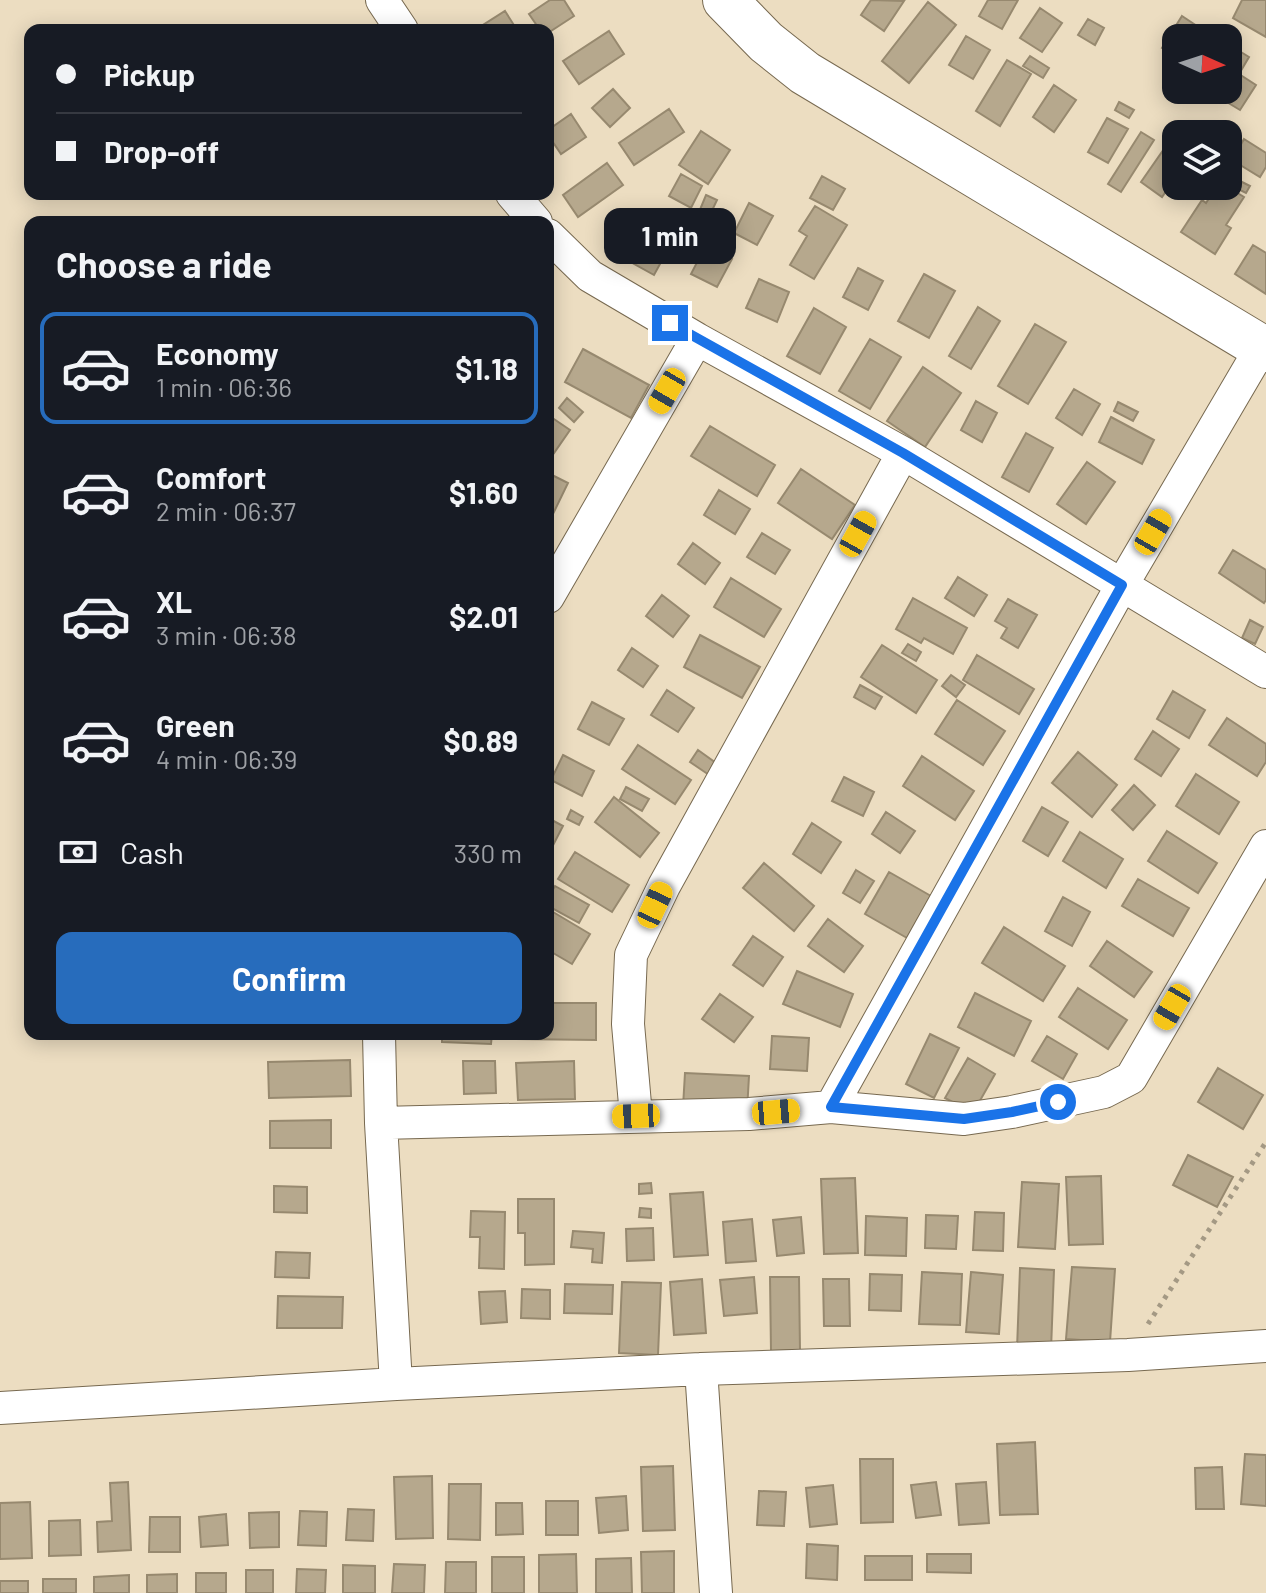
<!DOCTYPE html>
<html lang="en">
<head>
<meta charset="utf-8">
<style>
  body { margin:0; font-family:Barlow,sans-serif; background:#20242c; color:#f1f3f6; height:100vh; display:flex; flex-direction:column; font-size:30px; white-space:nowrap }
  * { box-sizing:border-box; margin:0 }
  p { font-size:26px; color:#9ea1a6 }
  .icon { flex:none; width:44px; height:44px; fill:none; stroke:currentColor; stroke-width:2; stroke-linecap:round; stroke-linejoin:round }
  .map { position:relative; flex:1; overflow:hidden }
  .sheet { position:absolute; left:24px; top:216px; width:530px; height:824px; display:flex; flex-direction:column; background:#171b24; border-radius:16px; box-shadow:0 4px 20px #0003 }
  .sheet>* { flex:none }
  .guide { position:absolute; left:24px; top:24px; width:530px; height:176px; border-radius:16px; box-shadow:0 4px 20px #0003; display:grid; align-content:center; height:176px; padding:0 32px; background:#171b24 }
  .needle { width:52px; rotate:93deg }
  .buttons { position:absolute; left:1162px; top:24px; display:grid; gap:16px }
  .buttons a { display:grid; place-items:center; width:80px; height:80px; border-radius:16px; background:#171b24; box-shadow:0 4px 20px #0003; font-size:40px }
  .end { position:absolute; width:36px; height:36px; margin:-18px; border:10px solid #1a73e8; background:#fff; box-shadow:0 0 0 4px #fff }
  .from { border-radius:50% }
  .bubble { position:absolute; height:56px; border-radius:16px; background:#171b24; box-shadow:0 4px 20px #0003; font-size:26px; font-weight:700; line-height:56px; text-align:center }
  .car { position:absolute; width:24px; height:48px; margin:-24px -12px; border-radius:10px; box-shadow:0 0 6px 2px #0007; background:linear-gradient(#f5c518 24%,#345 0 40%,#f5c518 0 76%,#345 0 86%,#f5c518 0) }
  .guide b { display:flex; align-items:center; gap:28px; height:76px; font-size:30px }
  .guide b+b { border-top:2px solid #363941 }
  .guide i { width:20px; height:20px; background:#f1f3f6 }
  ul { padding:0; list-style:none }
  li { display:flex; align-items:center; gap:24px; height:112px; margin:0 16px 12px; padding:0 16px; border:4px solid transparent; border-radius:16px }
  li div { flex:1 }
  li b { display:block; font-size:30px }
  li em { font-style:normal; font-weight:700 }
  li.selected { border-color:#276cbc }
  li>.icon { width:72px; height:72px; stroke-width:1.5 }
  h2 { padding:0 32px; font-size:36px; line-height:96px }
  .pay { display:flex; align-items:center; gap:20px; height:88px; padding:0 32px; font-size:30px }
  .pay p { margin-inline-start:auto }
  .cta { display:flex; gap:16px; margin-top:auto; padding:16px 32px }
  .cta a { flex:1; height:92px; border-radius:16px; background:#276cbc; color:#fff; font-size:32px; font-weight:700; line-height:92px; text-align:center }
  .map>svg:first-child { display:block }
  .building { fill:#b6a88d; stroke:#97896f; stroke-width:2 }
  .lines { fill:none; stroke-linecap:round; stroke-linejoin:round }
  .street-casing { stroke:#776950; stroke-width:34 }
  .secondary-casing { stroke:#776950; stroke-width:46 }
  .path { stroke:#a49984; stroke-width:5; stroke-dasharray:4 6; stroke-linecap:butt }
  .street { stroke:#fff; stroke-width:32 }
  .secondary { stroke:#fff; stroke-width:44 }
  .route { stroke:#1a73e8; stroke-width:10 }
</style>
</head>
<body>
<div class="map">
<svg width="1266" height="1593" viewBox="0 0 1266 1593">
  <rect width="100%" height="100%" fill="#ecddc1"/>
  <path class="building" d="M 550,0 L 564,0 L 574,16 L 548,33 L 548,30 L 540,30 L 529,14 Z
    M 871,0 L 904,1 L 884,31 L 861,15 Z
    M 988,0 L 1018,0 L 1002,29 L 979,16 Z
    M 1242,0 L 1266,0 L 1266,37 L 1233,18 Z
    M 928,2 L 956,25 L 909,83 L 882,61 Z
    M 1040,8 L 1062,23 L 1042,52 L 1020,38 Z
    M 505,11 L 517,30 L 475,30 Z
    M 1182,16 L 1206,32 L 1202,38 L 1176,38 L 1176,57 L 1162,48 Z
    M 1088,19 L 1104,28 L 1095,45 L 1078,35 Z
    M 609,31 L 624,54 L 579,84 L 563,61 Z
    M 966,36 L 990,50 L 973,79 L 949,65 Z
    M 1228,44 L 1249,57 L 1239,74 L 1256,85 L 1240,110 L 1207,90 L 1228,90 Z
    M 1030,56 L 1049,68 L 1043,78 L 1023,66 Z
    M 1007,60 L 1031,74 L 1000,126 L 976,111 Z
    M 1054,85 L 1076,100 L 1054,132 L 1033,117 Z
    M 613,89 L 630,108 L 610,127 L 592,108 Z
    M 1119,102 L 1134,110 L 1129,118 L 1115,110 Z
    M 669,109 L 684,132 L 634,165 L 619,143 Z
    M 571,114 L 586,137 L 561,154 L 548,135 L 548,130 Z
    M 1107,118 L 1128,129 L 1108,163 L 1088,152 Z
    M 701,131 L 730,150 L 708,184 L 679,165 Z
    M 1141,132 L 1154,140 L 1121,192 L 1108,184 Z
    M 1244,139 L 1266,153 L 1266,167 L 1260,177 L 1232,160 Z
    M 1164,149 L 1176,158 L 1176,177 L 1162,197 L 1141,182 Z
    M 607,163 L 623,185 L 578,217 L 563,195 Z
    M 681,174 L 702,186 L 691,208 L 669,196 Z
    M 822,176 L 845,189 L 833,210 L 810,198 Z
    M 1238,180 L 1250,186 L 1246,193 L 1234,187 Z
    M 1217,186 L 1226,186 L 1244,197 L 1226,225 L 1231,228 L 1215,254 L 1181,232 L 1202,200 L 1206,203 Z
    M 706,195 L 717,200 L 709,217 L 699,212 Z
    M 749,203 L 773,216 L 757,245 L 734,233 Z
    M 815,206 L 847,225 L 814,279 L 790,265 L 807,236 L 799,231 Z
    M 653,217 L 678,231 L 654,275 L 629,261 Z
    M 706,245 L 732,259 L 717,287 L 691,274 Z
    M 1253,245 L 1266,253 L 1266,294 L 1235,274 Z
    M 858,268 L 883,281 L 868,310 L 843,297 Z
    M 924,274 L 955,291 L 929,338 L 898,321 Z
    M 759,279 L 789,292 L 777,322 L 746,308 Z
    M 978,307 L 1000,321 L 971,369 L 949,356 Z
    M 814,308 L 846,327 L 820,374 L 787,356 Z
    M 1035,324 L 1066,342 L 1028,404 L 998,386 Z
    M 870,339 L 901,357 L 870,409 L 839,391 Z
    M 583,349 L 649,385 L 631,418 L 565,382 Z
    M 923,367 L 961,393 L 925,447 L 887,421 Z
    M 1074,389 L 1100,404 L 1082,435 L 1056,418 Z
    M 567,398 L 583,412 L 574,422 L 559,408 Z
    M 976,401 L 997,413 L 982,442 L 961,430 Z
    M 1118,402 L 1138,412 L 1133,421 L 1114,411 Z
    M 548,415 L 570,430 L 554,453 L 548,449 Z
    M 1111,417 L 1154,440 L 1142,464 L 1099,442 Z
    M 710,426 L 775,465 L 757,496 L 691,456 Z
    M 1026,433 L 1053,448 L 1029,492 L 1002,477 Z
    M 1087,462 L 1115,482 L 1086,524 L 1057,504 Z
    M 801,469 L 855,505 L 832,539 L 778,503 Z
    M 548,473 L 568,483 L 552,516 L 548,514 Z
    M 719,490 L 750,509 L 735,534 L 704,515 Z
    M 762,533 L 790,550 L 775,574 L 747,557 Z
    M 693,543 L 720,563 L 705,584 L 678,564 Z
    M 1233,550 L 1266,570 L 1266,600 L 1264,603 L 1219,573 Z
    M 958,577 L 987,595 L 974,616 L 945,598 Z
    M 731,578 L 781,609 L 764,637 L 714,607 Z
    M 662,595 L 689,616 L 673,637 L 646,616 Z
    M 913,598 L 967,628 L 953,654 L 924,638 L 921,643 L 896,629 Z
    M 1008,599 L 1037,615 L 1018,648 L 1001,638 L 1007,628 L 995,621 Z
    M 1250,620 L 1263,627 L 1255,644 L 1242,638 Z
    M 700,635 L 760,667 L 742,698 L 684,667 Z
    M 908,644 L 921,652 L 916,661 L 902,653 Z
    M 882,645 L 937,680 L 916,713 L 861,677 Z
    M 632,648 L 658,666 L 643,687 L 618,670 Z
    M 977,655 L 1034,689 L 1019,714 L 963,680 Z
    M 951,675 L 965,685 L 956,697 L 942,686 Z
    M 860,685 L 882,697 L 875,709 L 854,697 Z
    M 667,690 L 694,708 L 678,732 L 651,715 Z
    M 1173,691 L 1205,710 L 1189,738 L 1157,719 Z
    M 957,700 L 1005,731 L 983,765 L 935,734 Z
    M 592,702 L 624,719 L 609,745 L 578,729 Z
    M 1227,718 L 1266,744 L 1266,762 L 1257,776 L 1209,745 Z
    M 1153,731 L 1179,749 L 1161,776 L 1135,759 Z
    M 638,745 L 691,780 L 675,804 L 622,769 Z
    M 698,750 L 723,768 L 715,779 L 690,762 Z
    M 1078,752 L 1117,785 L 1092,817 L 1052,783 Z
    M 563,755 L 594,771 L 582,796 L 551,780 Z
    M 922,756 L 974,791 L 955,820 L 903,786 Z
    M 1196,774 L 1239,802 L 1219,834 L 1176,806 Z
    M 844,777 L 874,792 L 863,816 L 832,801 Z
    M 1134,785 L 1155,805 L 1133,830 L 1112,810 Z
    M 626,787 L 649,799 L 642,811 L 620,799 Z
    M 614,797 L 659,833 L 640,857 L 595,822 Z
    M 1042,807 L 1068,822 L 1048,856 L 1023,841 Z
    M 571,810 L 583,817 L 579,825 L 567,819 Z
    M 886,812 L 915,831 L 900,853 L 872,834 Z
    M 548,818 L 563,826 L 548,855 Z
    M 812,823 L 841,842 L 821,873 L 793,854 Z
    M 1167,831 L 1217,863 L 1198,893 L 1148,861 Z
    M 1080,832 L 1123,859 L 1106,888 L 1063,861 Z
    M 575,852 L 629,885 L 612,912 L 558,879 Z
    M 764,863 L 814,906 L 794,931 L 743,888 Z
    M 856,870 L 874,881 L 860,903 L 843,893 Z
    M 889,872 L 931,896 L 907,938 L 865,914 Z
    M 1138,879 L 1189,908 L 1173,936 L 1122,906 Z
    M 555,886 L 589,905 L 579,923 L 548,906 L 548,898 Z
    M 1063,897 L 1090,912 L 1072,946 L 1045,931 Z
    M 548,909 L 590,934 L 572,964 L 548,950 Z
    M 828,919 L 863,946 L 844,972 L 808,946 Z
    M 1004,927 L 1065,966 L 1043,1001 L 982,963 Z
    M 753,936 L 783,957 L 763,986 L 733,965 Z
    M 1107,941 L 1152,972 L 1134,997 L 1090,966 Z
    M 797,971 L 853,994 L 840,1027 L 783,1004 Z
    M 1078,988 L 1127,1020 L 1108,1049 L 1059,1017 Z
    M 975,993 L 1031,1021 L 1014,1056 L 958,1027 Z
    M 720,994 L 753,1017 L 734,1042 L 702,1019 Z
    M 548,1003 L 596,1003 L 596,1040 L 517,1039 L 517,1034 L 548,1034 Z
    M 442,1034 L 492,1034 L 491,1044 L 442,1042 Z
    M 930,1034 L 959,1048 L 934,1098 L 906,1084 Z
    M 772,1036 L 809,1038 L 807,1071 L 770,1069 Z
    M 1047,1036 L 1077,1054 L 1063,1079 L 1032,1061 Z
    M 968,1058 L 995,1074 L 973,1113 L 945,1098 Z
    M 350,1060 L 351,1096 L 269,1098 L 268,1062 Z
    M 463,1061 L 495,1061 L 496,1093 L 464,1094 Z
    M 574,1061 L 575,1099 L 518,1100 L 516,1063 Z
    M 1218,1068 L 1263,1095 L 1243,1129 L 1198,1102 Z
    M 685,1073 L 749,1076 L 747,1111 L 683,1107 Z
    M 331,1120 L 331,1148 L 270,1148 L 270,1121 Z
    M 1188,1155 L 1233,1177 L 1217,1207 L 1173,1185 Z
    M 1101,1176 L 1103,1244 L 1069,1245 L 1066,1177 Z
    M 855,1178 L 858,1253 L 824,1254 L 821,1179 Z
    M 1022,1182 L 1059,1184 L 1055,1249 L 1018,1247 Z
    M 651,1183 L 652,1193 L 639,1194 L 639,1184 Z
    M 274,1186 L 307,1187 L 307,1213 L 274,1212 Z
    M 703,1192 L 708,1255 L 674,1257 L 670,1194 Z
    M 518,1199 L 554,1199 L 554,1264 L 525,1265 L 525,1233 L 518,1233 Z
    M 640,1208 L 651,1209 L 651,1218 L 639,1217 Z
    M 471,1211 L 505,1212 L 504,1269 L 479,1268 L 480,1237 L 470,1237 Z
    M 975,1212 L 1004,1213 L 1003,1251 L 973,1250 Z
    M 926,1215 L 958,1216 L 956,1249 L 925,1248 Z
    M 866,1216 L 907,1218 L 906,1256 L 865,1255 Z
    M 801,1217 L 804,1253 L 777,1256 L 773,1220 Z
    M 752,1219 L 756,1261 L 726,1263 L 723,1222 Z
    M 653,1228 L 654,1260 L 627,1261 L 626,1229 Z
    M 573,1231 L 604,1233 L 602,1263 L 592,1262 L 593,1249 L 571,1247 Z
    M 276,1252 L 310,1253 L 309,1278 L 275,1277 Z
    M 1072,1267 L 1115,1269 L 1110,1342 L 1066,1339 Z
    M 1020,1268 L 1054,1270 L 1051,1350 L 1017,1349 Z
    M 922,1272 L 962,1274 L 960,1325 L 919,1324 Z
    M 971,1272 L 1003,1275 L 999,1334 L 966,1332 Z
    M 870,1274 L 902,1275 L 901,1311 L 869,1310 Z
    M 754,1277 L 757,1313 L 724,1316 L 720,1280 Z
    M 770,1277 L 799,1277 L 800,1350 L 771,1351 Z
    M 702,1279 L 706,1333 L 674,1335 L 670,1282 Z
    M 823,1279 L 849,1279 L 850,1326 L 824,1326 Z
    M 622,1282 L 661,1283 L 658,1355 L 619,1353 Z
    M 565,1284 L 613,1285 L 612,1314 L 564,1313 Z
    M 522,1289 L 550,1290 L 550,1319 L 521,1318 Z
    M 505,1291 L 507,1322 L 481,1324 L 479,1292 Z
    M 278,1296 L 343,1297 L 342,1328 L 277,1328 Z
    M 1035,1442 L 1038,1514 L 1000,1515 L 997,1444 Z
    M 1245,1454 L 1266,1455 L 1266,1506 L 1241,1504 Z
    M 860,1459 L 893,1459 L 893,1522 L 861,1523 Z
    M 673,1466 L 675,1530 L 643,1531 L 641,1467 Z
    M 1222,1467 L 1224,1509 L 1196,1509 L 1195,1468 Z
    M 432,1476 L 433,1538 L 396,1539 L 394,1477 Z
    M 128,1482 L 131,1550 L 98,1552 L 97,1522 L 112,1521 L 110,1483 Z
    M 936,1482 L 941,1515 L 916,1518 L 911,1485 Z
    M 986,1482 L 989,1523 L 959,1525 L 956,1484 Z
    M 449,1484 L 481,1484 L 480,1540 L 448,1539 Z
    M 833,1485 L 837,1524 L 810,1527 L 806,1488 Z
    M 759,1491 L 786,1492 L 784,1526 L 757,1525 Z
    M 626,1496 L 628,1530 L 599,1533 L 596,1498 Z
    M 546,1501 L 578,1501 L 578,1535 L 546,1535 Z
    M 30,1502 L 32,1558 L 0,1559 L 0,1503 Z
    M 496,1503 L 522,1503 L 523,1534 L 496,1535 Z
    M 348,1509 L 374,1510 L 373,1541 L 346,1540 Z
    M 300,1511 L 327,1512 L 326,1546 L 298,1545 Z
    M 279,1512 L 279,1547 L 250,1548 L 249,1513 Z
    M 226,1514 L 228,1545 L 201,1547 L 199,1517 Z
    M 150,1517 L 180,1517 L 180,1552 L 149,1552 Z
    M 80,1520 L 81,1555 L 49,1556 L 49,1521 Z
    M 807,1544 L 838,1546 L 837,1580 L 806,1578 Z
    M 674,1551 L 674,1593 L 642,1593 L 641,1552 Z
    M 576,1554 L 577,1593 L 539,1593 L 539,1555 Z
    M 927,1554 L 971,1554 L 971,1573 L 927,1572 Z
    M 865,1556 L 912,1556 L 912,1580 L 865,1580 Z
    M 492,1557 L 524,1557 L 524,1593 L 492,1593 Z
    M 631,1558 L 632,1593 L 596,1593 L 596,1559 Z
    M 446,1562 L 476,1562 L 476,1593 L 445,1593 Z
    M 394,1564 L 425,1565 L 424,1593 L 392,1593 Z
    M 343,1565 L 375,1566 L 375,1593 L 343,1593 Z
    M 297,1569 L 326,1570 L 325,1593 L 296,1593 Z
    M 246,1570 L 273,1570 L 273,1593 L 246,1593 Z
    M 196,1573 L 226,1573 L 226,1593 L 196,1593 Z
    M 177,1574 L 177,1593 L 147,1593 L 147,1575 Z
    M 129,1575 L 129,1593 L 94,1593 L 94,1577 Z
    M 43,1579 L 76,1579 L 76,1593 L 43,1593 Z
    M 0,1581 L 28,1581 L 28,1593 L 0,1593 Z"/>
  <g class="lines">
    <g class="street-casing">
      <path id="street" d="M 382,0 L 402,30
        M 512,194 L 536,222
        M 548,235 L 590,276 L 697,339 L 903,453 L 1266,672
        M 548,597 L 697,339
        M 379,1034 L 381,1123 L 396,1384
        M 831,1107 L 1122,585 L 1261,348
        M 636,1116 L 628,1024 L 631,955 L 664,886 L 903,453
        M 381,1123 L 749,1114 L 831,1107 L 964,1119 L 1012,1112 L 1104,1092 L 1131,1078 L 1266,846
        M 701,1369 L 716,1593
        M 0,1408 L 396,1384 L 701,1369 L 1128,1355 L 1266,1346"/>
    </g>
    <g class="secondary-casing">
      <path id="secondary" d="M 725,0 L 766,42 L 805,73 L 1266,350"/>
    </g>
    <path class="path" d="M 1148,1324 L 1266,1142"/>
    <use href="#street" class="street"/>
    <use href="#secondary" class="secondary"/>
  </g>
  <g class="lines">
    <path class="route" d="M 670,323 L 903,453 L 1122,585 L 831,1107 L 964,1119 L 1012,1112 L 1058,1102"/>
  </g>
</svg>
<div class="buttons">
<a><svg class="needle" viewBox="-14 -14 28 28"><path d="M0-13l5 13h-10z" fill="#e53935"/><path d="M0 13l5-13h-10z" fill="#9ea1a6"/></svg></a>
<a><svg class="icon" aria-label="layers" viewBox="0 0 24 24"><path d="M12 4l9 5-9 5-9-5zM3 14l9 5 9-5"/></svg></a>
</div>
<i class="end from" style="left:1058px;top:1102px"></i>
<i class="end" style="left:670px;top:323px"></i>
<div class="bubble" style="left:604px;top:208px;width:132px">1 min</div>
<i class="car" style="left:667px;top:391px;rotate:210deg"></i>
<i class="car" style="left:1153px;top:532px;rotate:30deg"></i>
<i class="car" style="left:858px;top:534px;rotate:29deg"></i>
<i class="car" style="left:655px;top:905px;rotate:25deg"></i>
<i class="car" style="left:1172px;top:1007px;rotate:210deg"></i>
<i class="car" style="left:776px;top:1112px;rotate:85deg"></i>
<i class="car" style="left:636px;top:1116px;rotate:268deg"></i>
<div class="guide">
<b><i class="from"></i>Pickup</b>
<b><i></i>Drop-off</b>
</div>
<section class="sheet">
<h2>Choose a ride</h2>
<ul>
<li class="selected"><svg class="icon" aria-label="car" viewBox="0 0 24 24"><path d="M5 17H2v-5l4-1 3-4h7l3 4 3 1v5h-3M9 17h6M6 11h13"/><circle cx="7" cy="17" r="2"/><circle cx="17" cy="17" r="2"/></svg><div><b>Economy</b><p>1 min · 06:36</p></div><em>$1.18</em></li>
<li><svg class="icon" aria-label="car" viewBox="0 0 24 24"><path d="M5 17H2v-5l4-1 3-4h7l3 4 3 1v5h-3M9 17h6M6 11h13"/><circle cx="7" cy="17" r="2"/><circle cx="17" cy="17" r="2"/></svg><div><b>Comfort</b><p>2 min · 06:37</p></div><em>$1.60</em></li>
<li><svg class="icon" aria-label="car" viewBox="0 0 24 24"><path d="M5 17H2v-5l4-1 3-4h7l3 4 3 1v5h-3M9 17h6M6 11h13"/><circle cx="7" cy="17" r="2"/><circle cx="17" cy="17" r="2"/></svg><div><b>XL</b><p>3 min · 06:38</p></div><em>$2.01</em></li>
<li><svg class="icon" aria-label="car" viewBox="0 0 24 24"><path d="M5 17H2v-5l4-1 3-4h7l3 4 3 1v5h-3M9 17h6M6 11h13"/><circle cx="7" cy="17" r="2"/><circle cx="17" cy="17" r="2"/></svg><div><b>Green</b><p>4 min · 06:39</p></div><em>$0.89</em></li>
</ul>
<div class="pay"><svg class="icon" aria-label="cash" viewBox="0 0 24 24"><path d="M3 7h18v10H3z"/><circle cx="12" cy="12" r="2"/></svg>Cash<p>330 m</p></div>
<div class="cta"><a>Confirm</a></div>
</section>
</div>
</body>
</html>
